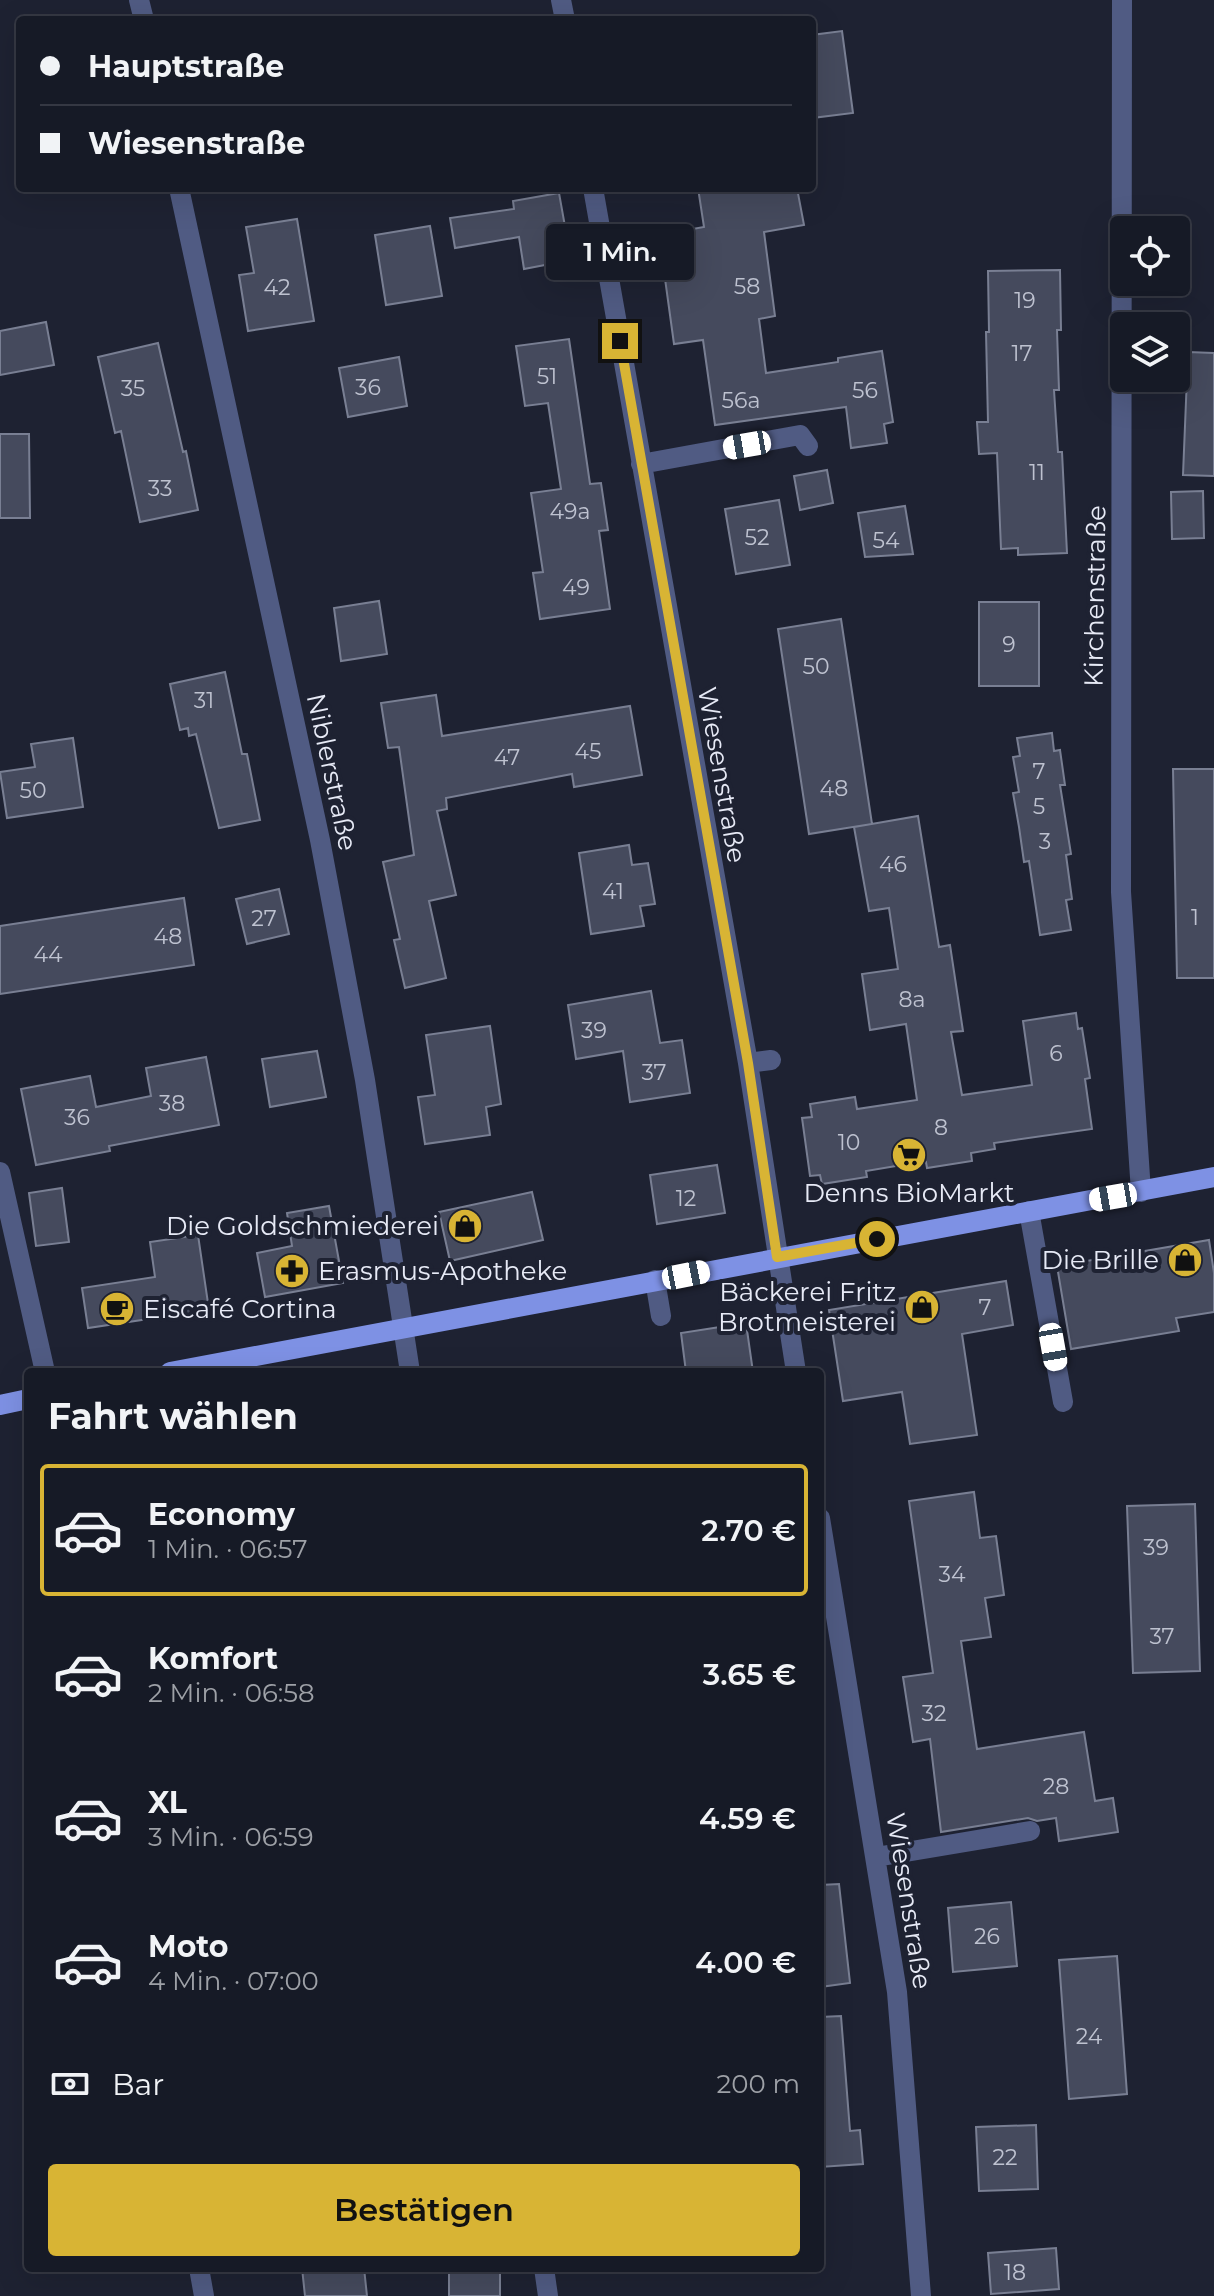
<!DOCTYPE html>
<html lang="de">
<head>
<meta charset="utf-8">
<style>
  body { margin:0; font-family:Montserrat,sans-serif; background:#1f232e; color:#f1f3f6; height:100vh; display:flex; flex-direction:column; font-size:30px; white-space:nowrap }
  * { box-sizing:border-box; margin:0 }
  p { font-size:26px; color:#9ea1a7 }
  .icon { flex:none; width:44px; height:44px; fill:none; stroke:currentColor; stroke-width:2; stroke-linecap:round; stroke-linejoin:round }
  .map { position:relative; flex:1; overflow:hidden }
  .drawer { position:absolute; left:24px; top:1368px; width:800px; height:904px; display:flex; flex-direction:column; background:#161a26; border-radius:8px; box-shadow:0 8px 32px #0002,0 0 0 2px #353843 }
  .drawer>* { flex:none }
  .top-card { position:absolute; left:16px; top:16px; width:800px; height:176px; border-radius:8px; box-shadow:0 8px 32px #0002,0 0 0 2px #353843; display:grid; align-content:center; height:176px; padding:0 24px; background:#161a26 }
  .buttons { position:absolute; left:1110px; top:216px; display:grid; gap:16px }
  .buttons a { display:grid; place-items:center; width:80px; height:80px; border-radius:8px; background:#161a26; box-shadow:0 8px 32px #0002,0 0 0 2px #353843; font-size:40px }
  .end { position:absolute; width:36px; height:36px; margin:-18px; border:10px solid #d8b434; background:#111; box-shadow:0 0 0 4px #111 }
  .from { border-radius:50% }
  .bubble { position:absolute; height:56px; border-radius:8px; background:#161a26; box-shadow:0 8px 32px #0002,0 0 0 2px #353843; font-size:26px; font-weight:600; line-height:56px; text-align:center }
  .car { position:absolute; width:24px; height:48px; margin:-24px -12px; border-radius:10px; box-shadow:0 0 6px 2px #0007; background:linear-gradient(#fff 24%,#345 0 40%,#fff 0 76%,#345 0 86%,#fff 0) }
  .top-card b { display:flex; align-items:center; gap:28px; height:76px; font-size:30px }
  .top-card b+b { border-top:2px solid #353843 }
  .top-card i { width:20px; height:20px; background:#f1f3f6 }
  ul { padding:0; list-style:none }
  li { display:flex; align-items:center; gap:24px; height:132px; margin:0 16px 12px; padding:0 8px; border:4px solid transparent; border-radius:8px }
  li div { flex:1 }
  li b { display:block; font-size:30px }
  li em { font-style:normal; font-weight:600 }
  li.active { border-color:#d8b434 }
  li>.icon { width:72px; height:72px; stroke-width:1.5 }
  h2 { padding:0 24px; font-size:36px; line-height:96px }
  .pay { display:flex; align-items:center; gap:20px; height:88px; padding:0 24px; font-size:30px }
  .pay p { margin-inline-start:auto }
  .cta { display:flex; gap:16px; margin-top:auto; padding:16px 24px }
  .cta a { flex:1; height:92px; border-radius:8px; background:#d8b434; color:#111; font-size:32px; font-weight:600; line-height:92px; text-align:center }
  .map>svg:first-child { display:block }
  .building { fill:#454a5d; stroke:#797f93; stroke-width:2 }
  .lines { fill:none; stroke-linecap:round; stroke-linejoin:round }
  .minor { stroke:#505b83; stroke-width:20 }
  .major { stroke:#7e91e4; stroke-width:20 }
  .route { stroke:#d8b434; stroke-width:10 }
  .labels { text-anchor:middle; stroke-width:8; stroke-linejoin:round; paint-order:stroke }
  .number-label { font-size:22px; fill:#bec2d0 }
  .street-label { font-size:26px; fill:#e7eaf6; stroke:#1e2232 }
  .poi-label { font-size:26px; fill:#e7eaf6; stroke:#1e2232; text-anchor:end }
</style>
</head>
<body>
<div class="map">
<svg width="1214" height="2296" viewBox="0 0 1214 2296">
  <rect width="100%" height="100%" fill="#1e2232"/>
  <path class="building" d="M 842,31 L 853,113 L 812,118 L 812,35 Z
    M 698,188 L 756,188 L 757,193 L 797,188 L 804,225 L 764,232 L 775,316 L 759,319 L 766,373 L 838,362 L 838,358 L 882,351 L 893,422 L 884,424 L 887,443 L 851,448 L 846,407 L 715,425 L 703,340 L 674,344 L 659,235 L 704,227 Z
    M 559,193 L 571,260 L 524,269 L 519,237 L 455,248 L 450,218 L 514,209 L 513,201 Z
    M 297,219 L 314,321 L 248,331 L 239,275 L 254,273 L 246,227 Z
    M 430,226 L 442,296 L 386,305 L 375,235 Z
    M 1060,270 L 1061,330 L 1057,330 L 1059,390 L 1054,390 L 1058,452 L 1062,452 L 1067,553 L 1018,555 L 1018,548 L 1001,549 L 997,453 L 979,454 L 977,422 L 988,422 L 986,332 L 989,332 L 988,271 Z
    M 46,322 L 54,365 L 0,375 L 0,331 Z
    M 569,339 L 590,484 L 601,483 L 608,530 L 599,531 L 610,609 L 540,619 L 533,573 L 543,572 L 531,493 L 561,489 L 548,403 L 525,406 L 516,346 Z
    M 158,343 L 183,452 L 186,451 L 198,510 L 140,522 L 121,431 L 115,433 L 98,357 Z
    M 1188,352 L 1214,353 L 1214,476 L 1183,475 Z
    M 399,357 L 407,406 L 348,417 L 339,368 Z
    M 0,434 L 29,434 L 30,518 L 0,518 Z
    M 827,470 L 833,503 L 800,510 L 794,476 Z
    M 1203,491 L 1204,538 L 1172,539 L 1171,492 Z
    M 779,500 L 790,565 L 736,574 L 725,509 Z
    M 905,506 L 913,554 L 865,557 L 858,513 Z
    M 379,601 L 387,654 L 341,661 L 334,608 Z
    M 979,602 L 1039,602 L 1039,686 L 979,686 Z
    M 841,619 L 872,824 L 809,834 L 778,629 Z
    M 225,672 L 242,754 L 247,754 L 260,820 L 219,828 L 196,734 L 189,736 L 188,728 L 180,730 L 170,684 Z
    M 436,695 L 442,736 L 630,706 L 642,775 L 574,787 L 572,774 L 446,798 L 447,809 L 437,811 L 456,895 L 429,901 L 446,978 L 405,988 L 394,940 L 400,939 L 383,862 L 414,855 L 399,747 L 388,748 L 381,703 Z
    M 1052,733 L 1054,751 L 1060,750 L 1065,785 L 1060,785 L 1071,854 L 1066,855 L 1072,899 L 1066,900 L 1071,930 L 1040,935 L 1029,861 L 1024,862 L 1019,827 L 1013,793 L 1019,792 L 1013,757 L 1020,756 L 1017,738 Z
    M 73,738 L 83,807 L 7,818 L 0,772 L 35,767 L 31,744 Z
    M 1173,769 L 1214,769 L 1214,978 L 1177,978 Z
    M 918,816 L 939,947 L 950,945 L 963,1031 L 951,1032 L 962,1095 L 1032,1085 L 1023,1021 L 1076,1013 L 1078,1029 L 1082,1028 L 1090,1078 L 1085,1079 L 1092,1129 L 994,1143 L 995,1149 L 971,1153 L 972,1161 L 927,1168 L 926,1162 L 896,1166 L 866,1171 L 867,1177 L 822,1184 L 820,1175 L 810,1176 L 802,1118 L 812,1117 L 810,1104 L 855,1097 L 857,1109 L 917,1100 L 906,1024 L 870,1030 L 862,974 L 898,969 L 889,908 L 869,911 L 854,827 Z
    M 629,845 L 632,865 L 648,863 L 655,904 L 640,906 L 644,926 L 591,934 L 579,853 Z
    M 279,889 L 289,934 L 247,944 L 236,899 Z
    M 184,898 L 194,965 L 0,994 L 0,926 Z
    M 651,991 L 660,1043 L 682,1040 L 690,1093 L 630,1102 L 623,1051 L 576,1059 L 568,1005 Z
    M 490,1026 L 501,1104 L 486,1107 L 490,1135 L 425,1144 L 418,1097 L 435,1095 L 426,1035 Z
    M 317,1051 L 326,1097 L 270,1107 L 262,1059 Z
    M 206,1057 L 219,1125 L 109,1146 L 110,1151 L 36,1165 L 21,1089 L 90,1076 L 96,1107 L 151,1096 L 146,1068 Z
    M 717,1165 L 725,1213 L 657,1224 L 650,1175 Z
    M 62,1188 L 69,1242 L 36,1246 L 29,1193 Z
    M 532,1192 L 543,1240 L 450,1261 L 439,1212 Z
    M 329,1206 L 343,1283 L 265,1297 L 257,1253 L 292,1246 L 287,1213 Z
    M 198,1235 L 209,1310 L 88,1328 L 82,1288 L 155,1277 L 150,1242 Z
    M 1209,1240 L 1214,1273 L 1214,1312 L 1176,1318 L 1179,1331 L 1071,1349 L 1057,1266 Z
    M 1006,1281 L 1013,1325 L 962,1334 L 977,1435 L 910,1444 L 902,1392 L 843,1401 L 829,1310 Z
    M 746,1323 L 753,1372 L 686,1372 L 681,1333 Z
    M 974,1492 L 980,1538 L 996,1536 L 1004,1595 L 985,1598 L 991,1637 L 961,1641 L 977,1749 L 1084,1732 L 1095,1801 L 1113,1798 L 1118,1832 L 1059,1841 L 1056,1818 L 1037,1821 L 1028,1818 L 941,1832 L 930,1739 L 913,1742 L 903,1677 L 933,1673 L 909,1501 Z
    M 1195,1504 L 1200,1671 L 1133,1673 L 1127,1506 Z
    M 839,1884 L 850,1983 L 820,1987 L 820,1885 Z
    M 1011,1902 L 1017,1966 L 953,1972 L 948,1908 Z
    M 1117,1956 L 1127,2094 L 1069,2099 L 1059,1960 Z
    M 841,2016 L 850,2131 L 860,2130 L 863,2164 L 820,2167 L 820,2017 Z
    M 1036,2125 L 1038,2189 L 979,2191 L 976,2127 Z
    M 1056,2248 L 1059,2289 L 991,2294 L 988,2253 Z
    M 302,2268 L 364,2268 L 367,2296 L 305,2296 Z
    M 449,2268 L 500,2268 L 500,2296 L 449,2296 Z"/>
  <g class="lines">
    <path class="minor" d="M 139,0 L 144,20
      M 561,0 L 565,20
      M 1122,0 L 1121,892 L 1141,1192
      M 179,188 L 320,840 L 365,1080 L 410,1372
      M 593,188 L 748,1063 L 796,1372
      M 641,464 L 800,435 L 808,446
      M 748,1063 L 771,1060
      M 0,1172 L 45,1372
      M 1029,1211 L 1063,1402
      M 655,1280 L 661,1316
      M 820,1518 L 897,1992 L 921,2296
      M 876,1857 L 1030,1831
      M 199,2268 L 204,2296
      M 544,2268 L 548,2296"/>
    <path class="major" d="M 170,1372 L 1214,1177
      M 0,1405 L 28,1399"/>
  </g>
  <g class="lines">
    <path class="route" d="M 620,341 L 748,1063 L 777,1257 L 877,1239"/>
  </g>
  <defs>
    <g id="supermarket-disc" transform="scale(1.8)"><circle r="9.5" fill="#d8b434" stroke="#1e2232"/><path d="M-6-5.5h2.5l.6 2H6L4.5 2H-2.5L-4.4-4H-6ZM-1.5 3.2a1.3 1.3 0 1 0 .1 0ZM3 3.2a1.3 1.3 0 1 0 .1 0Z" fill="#111"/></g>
    <g id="shop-disc" transform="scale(1.8)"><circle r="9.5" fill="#d8b434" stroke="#1e2232"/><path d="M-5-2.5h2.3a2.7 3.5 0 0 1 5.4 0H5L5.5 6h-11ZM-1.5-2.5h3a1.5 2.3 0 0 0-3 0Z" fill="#111"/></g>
    <g id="pharmacy-disc" transform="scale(1.8)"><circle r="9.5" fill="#d8b434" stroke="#1e2232"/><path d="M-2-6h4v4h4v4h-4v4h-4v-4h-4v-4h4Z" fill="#111"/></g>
    <g id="cafe-disc" transform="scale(1.8)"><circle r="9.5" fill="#d8b434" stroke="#1e2232"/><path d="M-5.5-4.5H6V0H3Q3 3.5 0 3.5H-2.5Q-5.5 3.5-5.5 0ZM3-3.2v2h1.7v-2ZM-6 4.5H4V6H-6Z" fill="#111"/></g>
  </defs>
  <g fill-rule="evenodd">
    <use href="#supermarket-disc" x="909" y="1155"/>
    <use href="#shop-disc" x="465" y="1226"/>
    <use href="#shop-disc" x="1185" y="1260"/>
    <use href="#pharmacy-disc" x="292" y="1271"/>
    <use href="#shop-disc" x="922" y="1307"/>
    <use href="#cafe-disc" x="117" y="1309"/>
  </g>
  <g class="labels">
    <g class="number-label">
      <text x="747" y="294">58</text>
      <text x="277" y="295">42</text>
      <text x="1025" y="308">19</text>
      <text x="1022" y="361">17</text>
      <text x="547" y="384">51</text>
      <text x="368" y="395">36</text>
      <text x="133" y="396">35</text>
      <text x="865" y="398">56</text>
      <text x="741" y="408">56a</text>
      <text x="1037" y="480">11</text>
      <text x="160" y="496">33</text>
      <text x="570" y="519">49a</text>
      <text x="757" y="545">52</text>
      <text x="886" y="548">54</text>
      <text x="576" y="595">49</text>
      <text x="1009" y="652">9</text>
      <text x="816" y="674">50</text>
      <text x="204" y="708">31</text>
      <text x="588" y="759">45</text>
      <text x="507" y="765">47</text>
      <text x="1039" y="779">7</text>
      <text x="834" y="796">48</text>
      <text x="33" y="798">50</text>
      <text x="1039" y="814">5</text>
      <text x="1045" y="849">3</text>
      <text x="893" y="872">46</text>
      <text x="613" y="899">41</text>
      <text x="1195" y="925">1</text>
      <text x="264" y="926">27</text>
      <text x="168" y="944">48</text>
      <text x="48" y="962">44</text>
      <text x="912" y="1007">8a</text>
      <text x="594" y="1038">39</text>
      <text x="1056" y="1061">6</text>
      <text x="654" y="1080">37</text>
      <text x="172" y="1111">38</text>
      <text x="77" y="1125">36</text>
      <text x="941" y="1135">8</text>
      <text x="849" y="1150">10</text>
      <text x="686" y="1206">12</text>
      <text x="985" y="1315">7</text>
      <text x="1156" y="1555">39</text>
      <text x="952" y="1582">34</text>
      <text x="1162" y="1644">37</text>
      <text x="934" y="1721">32</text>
      <text x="1056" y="1794">28</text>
      <text x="987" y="1944">26</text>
      <text x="1089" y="2044">24</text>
      <text x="1005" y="2165">22</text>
      <text x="1015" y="2280">18</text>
    </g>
    <g class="street-label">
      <text transform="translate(1095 596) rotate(-89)" y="9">Kirchenstraße</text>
      <text transform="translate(332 772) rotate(78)" y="9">Niblerstraße</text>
      <text transform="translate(722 775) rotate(80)" y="9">Wiesenstraße</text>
      <text transform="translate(909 1901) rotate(81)" y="9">Wiesenstraße</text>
    </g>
    <g class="poi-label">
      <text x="909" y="1202" text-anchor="middle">Denns BioMarkt</text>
      <text x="439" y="1235">Die Goldschmiederei</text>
      <text x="1159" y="1269">Die Brille</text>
      <text x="318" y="1280" text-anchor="start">Erasmus-Apotheke</text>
      <text x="896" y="1301">Bäckerei Fritz<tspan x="896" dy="30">Brotmeisterei</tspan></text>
      <text x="143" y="1318" text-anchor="start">Eiscafé Cortina</text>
    </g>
  </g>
</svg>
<div class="buttons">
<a><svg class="icon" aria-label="locate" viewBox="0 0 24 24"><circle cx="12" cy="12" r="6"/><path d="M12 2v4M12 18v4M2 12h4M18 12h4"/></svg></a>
<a><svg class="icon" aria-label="layers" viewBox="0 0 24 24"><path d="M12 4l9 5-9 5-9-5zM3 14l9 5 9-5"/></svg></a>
</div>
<i class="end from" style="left:877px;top:1239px"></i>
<i class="end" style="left:620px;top:341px"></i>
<div class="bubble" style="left:546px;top:224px;width:148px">1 Min.</div>
<i class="car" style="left:747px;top:445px;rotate:260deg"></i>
<i class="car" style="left:1113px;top:1197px;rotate:260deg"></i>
<i class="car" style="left:686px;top:1275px;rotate:79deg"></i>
<i class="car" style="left:1053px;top:1347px;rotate:170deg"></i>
<div class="top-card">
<b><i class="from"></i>Hauptstraße</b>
<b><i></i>Wiesenstraße</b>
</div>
<section class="drawer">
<h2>Fahrt wählen</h2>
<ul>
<li class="active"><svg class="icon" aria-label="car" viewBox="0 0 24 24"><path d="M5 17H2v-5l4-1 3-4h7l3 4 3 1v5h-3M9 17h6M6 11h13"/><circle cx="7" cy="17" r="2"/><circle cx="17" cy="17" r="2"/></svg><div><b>Economy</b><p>1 Min. · 06:57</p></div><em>2.70 €</em></li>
<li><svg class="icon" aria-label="car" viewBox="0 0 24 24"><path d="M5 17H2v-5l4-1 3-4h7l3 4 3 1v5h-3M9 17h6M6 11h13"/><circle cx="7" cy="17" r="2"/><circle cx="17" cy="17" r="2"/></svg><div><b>Komfort</b><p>2 Min. · 06:58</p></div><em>3.65 €</em></li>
<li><svg class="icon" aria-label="car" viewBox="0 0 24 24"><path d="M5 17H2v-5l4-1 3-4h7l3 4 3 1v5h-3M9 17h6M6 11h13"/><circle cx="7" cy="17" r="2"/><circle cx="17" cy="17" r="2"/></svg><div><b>XL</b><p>3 Min. · 06:59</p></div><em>4.59 €</em></li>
<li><svg class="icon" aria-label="car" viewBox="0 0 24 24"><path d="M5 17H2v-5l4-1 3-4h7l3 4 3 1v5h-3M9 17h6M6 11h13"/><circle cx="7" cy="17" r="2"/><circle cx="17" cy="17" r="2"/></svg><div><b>Moto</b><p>4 Min. · 07:00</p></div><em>4.00 €</em></li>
</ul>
<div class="pay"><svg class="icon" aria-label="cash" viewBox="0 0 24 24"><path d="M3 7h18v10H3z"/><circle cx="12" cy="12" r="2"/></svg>Bar<p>200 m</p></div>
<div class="cta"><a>Bestätigen</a></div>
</section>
</div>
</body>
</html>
